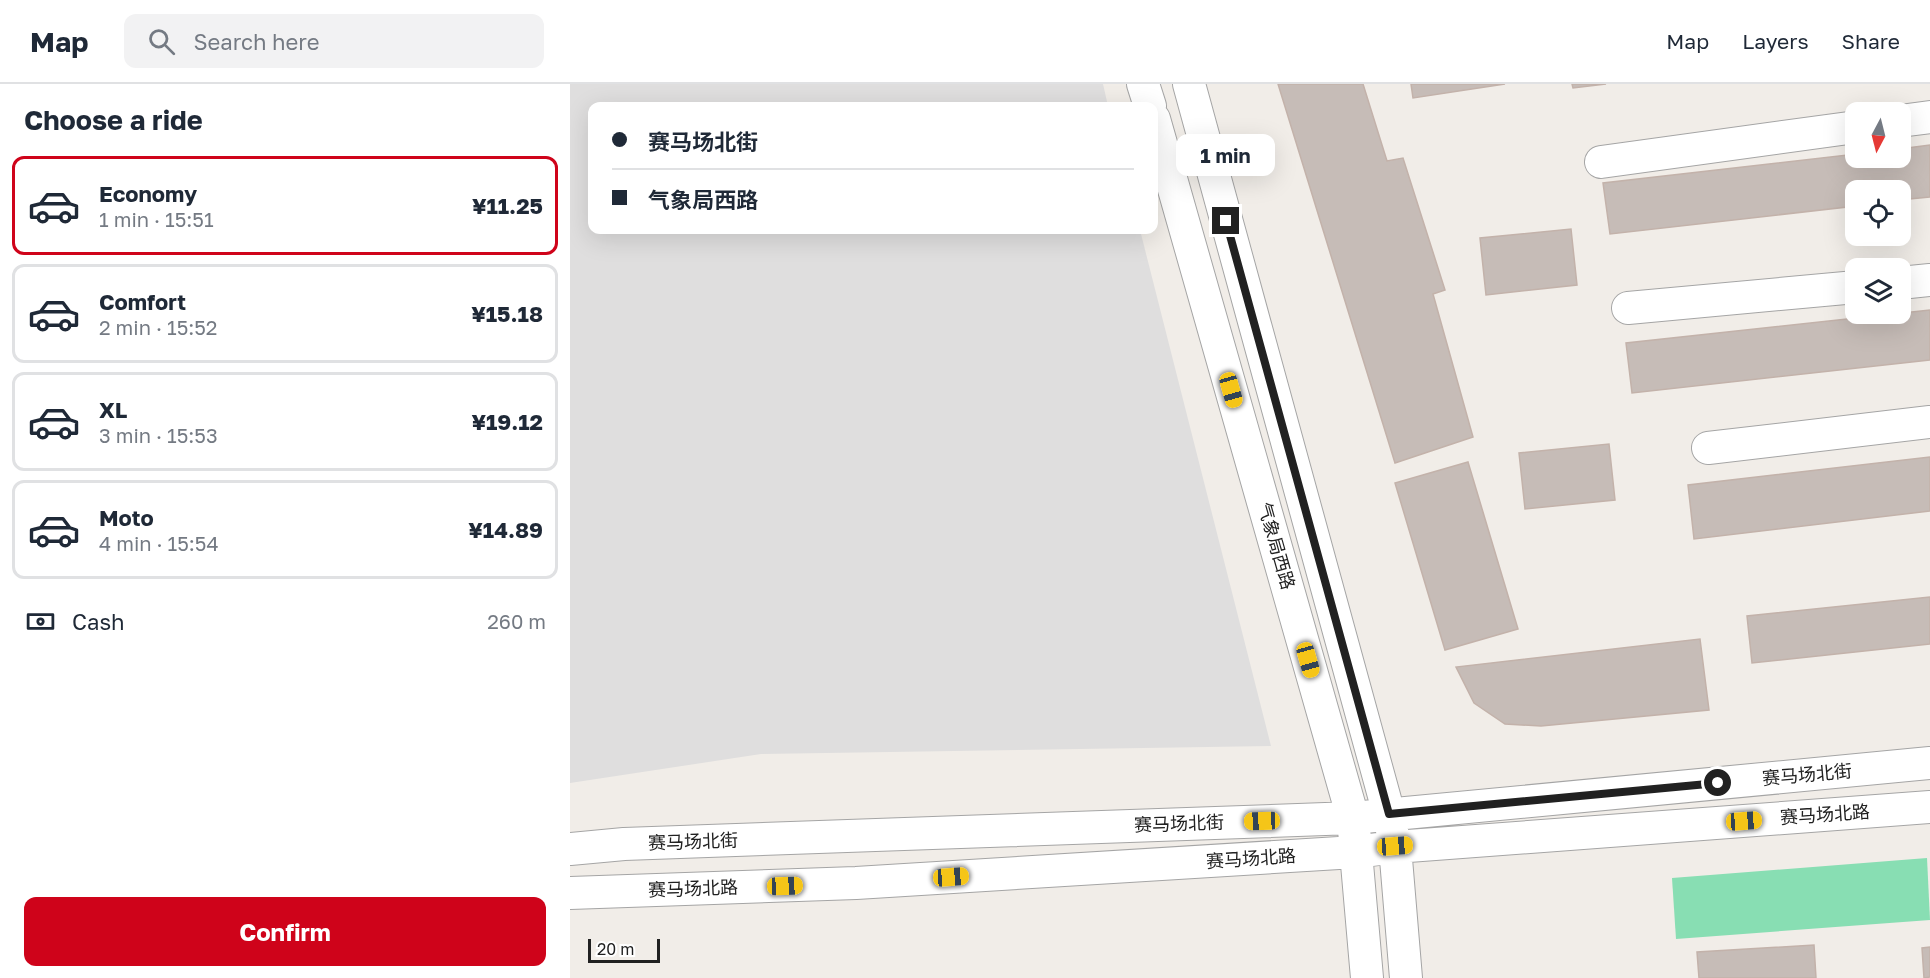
<!DOCTYPE html>
<html lang="en">
<head>
<meta charset="utf-8">
<style>
  body { margin:0; font-family:"Golos Text","Noto Sans SC",sans-serif; background:#f2f2f3; color:#1f2937; height:100vh; display:flex; flex-direction:column; font-size:22px; white-space:nowrap }
  * { box-sizing:border-box; margin:0 }
  p { font-size:20px; color:#747a83 }
  .icon { flex:none; width:33px; height:33px; fill:none; stroke:currentColor; stroke-width:2; stroke-linecap:round; stroke-linejoin:round }
  .map { position:relative; flex:1; overflow:hidden }
  .panel { display:flex; flex-direction:column; background:#fff; width:570px }
  .panel>* { flex:none }
  .banner { position:absolute; left:18px; top:18px; width:570px; height:132px; border-radius:12px; box-shadow:0 6px 24px #0002; display:grid; align-content:center; height:132px; padding:0 24px; background:#fff }
  .needle { width:39px; rotate:187deg }
  .controls { position:absolute; left:1275px; top:18px; display:grid; gap:12px }
  .controls a { display:grid; place-items:center; width:66px; height:66px; border-radius:12px; background:#fff; box-shadow:0 6px 24px #0002; font-size:30px }
  .scale { position:absolute; left:18px; bottom:15px; width:72px; box-sizing:border-box; padding-left:6px; border:3px solid #212121; border-top:0; font-size:16px; line-height:21px; white-space:nowrap; color:#212121; -webkit-text-stroke:4px #fff; paint-order:stroke }
  .end { position:absolute; width:27px; height:27px; margin:-14px; border:8px solid #212121; background:#fff; box-shadow:0 0 0 3px #fff }
  .from { border-radius:50% }
  .bubble { position:absolute; height:42px; border-radius:12px; background:#fff; box-shadow:0 6px 24px #0002; font-size:20px; font-weight:700; line-height:42px; text-align:center }
  .car { position:absolute; width:18px; height:36px; margin:-18px -9px; border-radius:8px; box-shadow:0 0 4px 2px #0007; background:linear-gradient(#f5c518 24%,#345 0 40%,#f5c518 0 76%,#345 0 86%,#f5c518 0) }
  .banner b { display:flex; align-items:center; gap:21px; height:57px; font-size:22px }
  .banner b+b { border-top:2px solid #e0e1e3 }
  .banner i { width:15px; height:15px; background:#1f2937 }
  ul { padding:0; list-style:none }
  li { display:flex; align-items:center; gap:18px; height:99px; margin:0 12px 9px; padding:0 12px; border:3px solid #e0e1e3; border-radius:12px }
  li div { flex:1 }
  li b { display:block; font-size:22px }
  li em { font-style:normal; font-weight:700 }
  li.on { border-color:#cf031a }
  li>.icon { width:54px; height:54px; stroke-width:1.5 }
  h2 { padding:0 24px; font-size:27px; line-height:72px }
  .pay { display:flex; align-items:center; gap:15px; height:66px; padding:0 24px; font-size:22px }
  .pay p { margin-inline-start:auto }
  .primary-button { display:flex; gap:12px; margin-top:auto; padding:12px 24px }
  .primary-button a { flex:1; height:69px; border-radius:12px; background:#cf031a; color:#fff; font-size:24px; font-weight:700; line-height:69px; text-align:center }
  header { display:flex; align-items:center; gap:36px; box-sizing:border-box; height:84px; padding:0 30px; background:#fff; border-bottom:2px solid #e0e1e3 }
  header strong { font-size:28px }
  nav { display:flex; gap:33px; margin-inline-start:auto; font-size:21px }
  .search { width:420px; height:54px; background:#f2f2f3; display:flex; align-items:center; gap:15px; box-sizing:border-box; padding:0 21px; border-radius:12px; color:#747a83; font-size:22px }
  main { display:flex; flex:1; min-height:0 }
  .map>svg:first-child { display:block }
  .residential { fill:#dfdede }
  .pitch { fill:#88deb3 }
  .building { fill:#c6bcb7; stroke:#c3b2aa; stroke-width:1.5 }
  .lines { fill:none; stroke-linecap:round; stroke-linejoin:round }
  .minor-casing { stroke:#a5a5a5; stroke-width:34 }
  .minor { stroke:#fff; stroke-width:32 }
  .route { stroke:#212121; stroke-width:8 }
  .labels { text-anchor:middle; stroke-width:4.5; stroke-linejoin:round; paint-order:stroke }
  .street-label { font-size:18px; fill:#212121; stroke:#fff }
</style>
</head>
<body>
<header>
<strong>Map</strong>
<div class="search"><svg class="icon" aria-label="search" viewBox="0 0 24 24"><circle cx="10" cy="10" r="6"/><path d="M15 15l6 6"/></svg>Search here</div>
<nav><a>Map</a><a>Layers</a><a>Share</a></nav>
</header>
<main>
<section class="panel">
<h2>Choose a ride</h2>
<ul>
<li class="on"><svg class="icon" aria-label="car" viewBox="0 0 24 24"><path d="M5 17H2v-5l4-1 3-4h7l3 4 3 1v5h-3M9 17h6M6 11h13"/><circle cx="7" cy="17" r="2"/><circle cx="17" cy="17" r="2"/></svg><div><b>Economy</b><p>1 min · 15:51</p></div><em>¥11.25</em></li>
<li><svg class="icon" aria-label="car" viewBox="0 0 24 24"><path d="M5 17H2v-5l4-1 3-4h7l3 4 3 1v5h-3M9 17h6M6 11h13"/><circle cx="7" cy="17" r="2"/><circle cx="17" cy="17" r="2"/></svg><div><b>Comfort</b><p>2 min · 15:52</p></div><em>¥15.18</em></li>
<li><svg class="icon" aria-label="car" viewBox="0 0 24 24"><path d="M5 17H2v-5l4-1 3-4h7l3 4 3 1v5h-3M9 17h6M6 11h13"/><circle cx="7" cy="17" r="2"/><circle cx="17" cy="17" r="2"/></svg><div><b>XL</b><p>3 min · 15:53</p></div><em>¥19.12</em></li>
<li><svg class="icon" aria-label="car" viewBox="0 0 24 24"><path d="M5 17H2v-5l4-1 3-4h7l3 4 3 1v5h-3M9 17h6M6 11h13"/><circle cx="7" cy="17" r="2"/><circle cx="17" cy="17" r="2"/></svg><div><b>Moto</b><p>4 min · 15:54</p></div><em>¥14.89</em></li>
</ul>
<div class="pay"><svg class="icon" aria-label="cash" viewBox="0 0 24 24"><path d="M3 7h18v10H3z"/><circle cx="12" cy="12" r="2"/></svg>Cash<p>260 m</p></div>
<div class="primary-button"><a>Confirm</a></div>
</section>
<div class="map">
<svg width="1360" height="894" viewBox="0 0 1360 894">
  <rect width="100%" height="100%" fill="#f1ede8"/>
  <path class="residential" d="M 0,0 L 533,0 L 538,22 L 22,22 L 22,146 L 570,146 L 701,662 L 191,670 L 0,699 Z"/>
  <path class="pitch" d="M 1357,774 L 1360,836 L 1106,855 L 1102,794 Z"/>
  <path class="building" d="M 708,0 L 793,0 L 817,77 L 833,74 L 875,206 L 863,210 L 903,353 L 825,379 Z
    M 841,0 L 935,0 L 843,14 Z
    M 1002,0 L 1036,0 L 1003,4 Z
    M 1360,61 L 1360,113 L 1330,116 L 1330,106 L 1286,106 L 1286,122 L 1040,150 L 1033,99 L 1286,70 L 1286,74 L 1330,74 L 1330,65 Z
    M 1001,145 L 1007,201 L 916,211 L 910,154 Z
    M 1360,226 L 1360,276 L 1062,309 L 1056,259 Z
    M 1039,360 L 1045,416 L 955,425 L 949,369 Z
    M 1360,373 L 1360,427 L 1124,455 L 1118,401 Z
    M 898,378 L 948,545 L 875,566 L 825,399 Z
    M 1360,513 L 1360,560 L 1182,579 L 1177,532 Z
    M 1130,555 L 1139,626 L 971,642 L 935,640 L 904,619 L 886,583 Z
    M 1244,861 L 1246,894 L 1129,894 L 1127,868 Z
    M 1360,863 L 1360,893 L 1354,894 L 1352,864 Z"/>
  <g class="lines">
    <g class="minor-casing">
      <path id="minor" d="M 573,0 L 580,22
        M 619,0 L 819,730 L 825,763 L 836,894
        M 584,35 L 783,734 L 797,894
        M 1330,37 L 1360,33
        M 1031,78 L 1286,43
        M 1330,199 L 1360,196
        M 1058,224 L 1286,203
        M 1138,364 L 1360,338
        M 0,765 L 54,760 L 783,734 L 1360,679
        M 0,809 L 286,799 L 785,768 L 825,763 L 1360,723"/>
    </g>
    <use href="#minor" class="minor"/>
  </g>
  <g class="lines">
    <path class="route" d="M 656,137 L 819,730 L 1148,699"/>
  </g>
  <g class="labels">
    <g class="street-label">
      <text transform="translate(706 462) rotate(74)" y="6">气象局西路</text>
      <text transform="translate(1237 691) rotate(-5)" y="6">赛马场北街</text>
      <text transform="translate(1255 731) rotate(-4)" y="6">赛马场北路</text>
      <text transform="translate(609 740) rotate(-2)" y="6">赛马场北街</text>
      <text transform="translate(123 758) rotate(-2)" y="6">赛马场北街</text>
      <text transform="translate(681 775) rotate(-4)" y="6">赛马场北路</text>
      <text transform="translate(123 805) rotate(-2)" y="6">赛马场北路</text>
    </g>
  </g>
</svg>
<div class="controls">
<a><svg class="needle" viewBox="-14 -14 28 28"><path d="M0-13l5 13h-10z" fill="#e53935"/><path d="M0 13l5-13h-10z" fill="#747a83"/></svg></a>
<a><svg class="icon" aria-label="locate" viewBox="0 0 24 24"><circle cx="12" cy="12" r="6"/><path d="M12 2v4M12 18v4M2 12h4M18 12h4"/></svg></a>
<a><svg class="icon" aria-label="layers" viewBox="0 0 24 24"><path d="M12 4l9 5-9 5-9-5zM3 14l9 5 9-5"/></svg></a>
</div>
<div class="scale">20 m</div>
<i class="end from" style="left:1148px;top:699px"></i>
<i class="end" style="left:656px;top:137px"></i>
<div class="bubble" style="left:606px;top:50px;width:99px">1 min</div>
<i class="car" style="left:661px;top:306px;rotate:164deg"></i>
<i class="car" style="left:738px;top:576px;rotate:164deg"></i>
<i class="car" style="left:692px;top:737px;rotate:268deg"></i>
<i class="car" style="left:1174px;top:737px;rotate:86deg"></i>
<i class="car" style="left:825px;top:762px;rotate:86deg"></i>
<i class="car" style="left:381px;top:793px;rotate:86deg"></i>
<i class="car" style="left:215px;top:802px;rotate:88deg"></i>
<div class="banner">
<b><i class="from"></i>赛马场北街</b>
<b><i></i>气象局西路</b>
</div>
</div>
</main>
</body>
</html>
